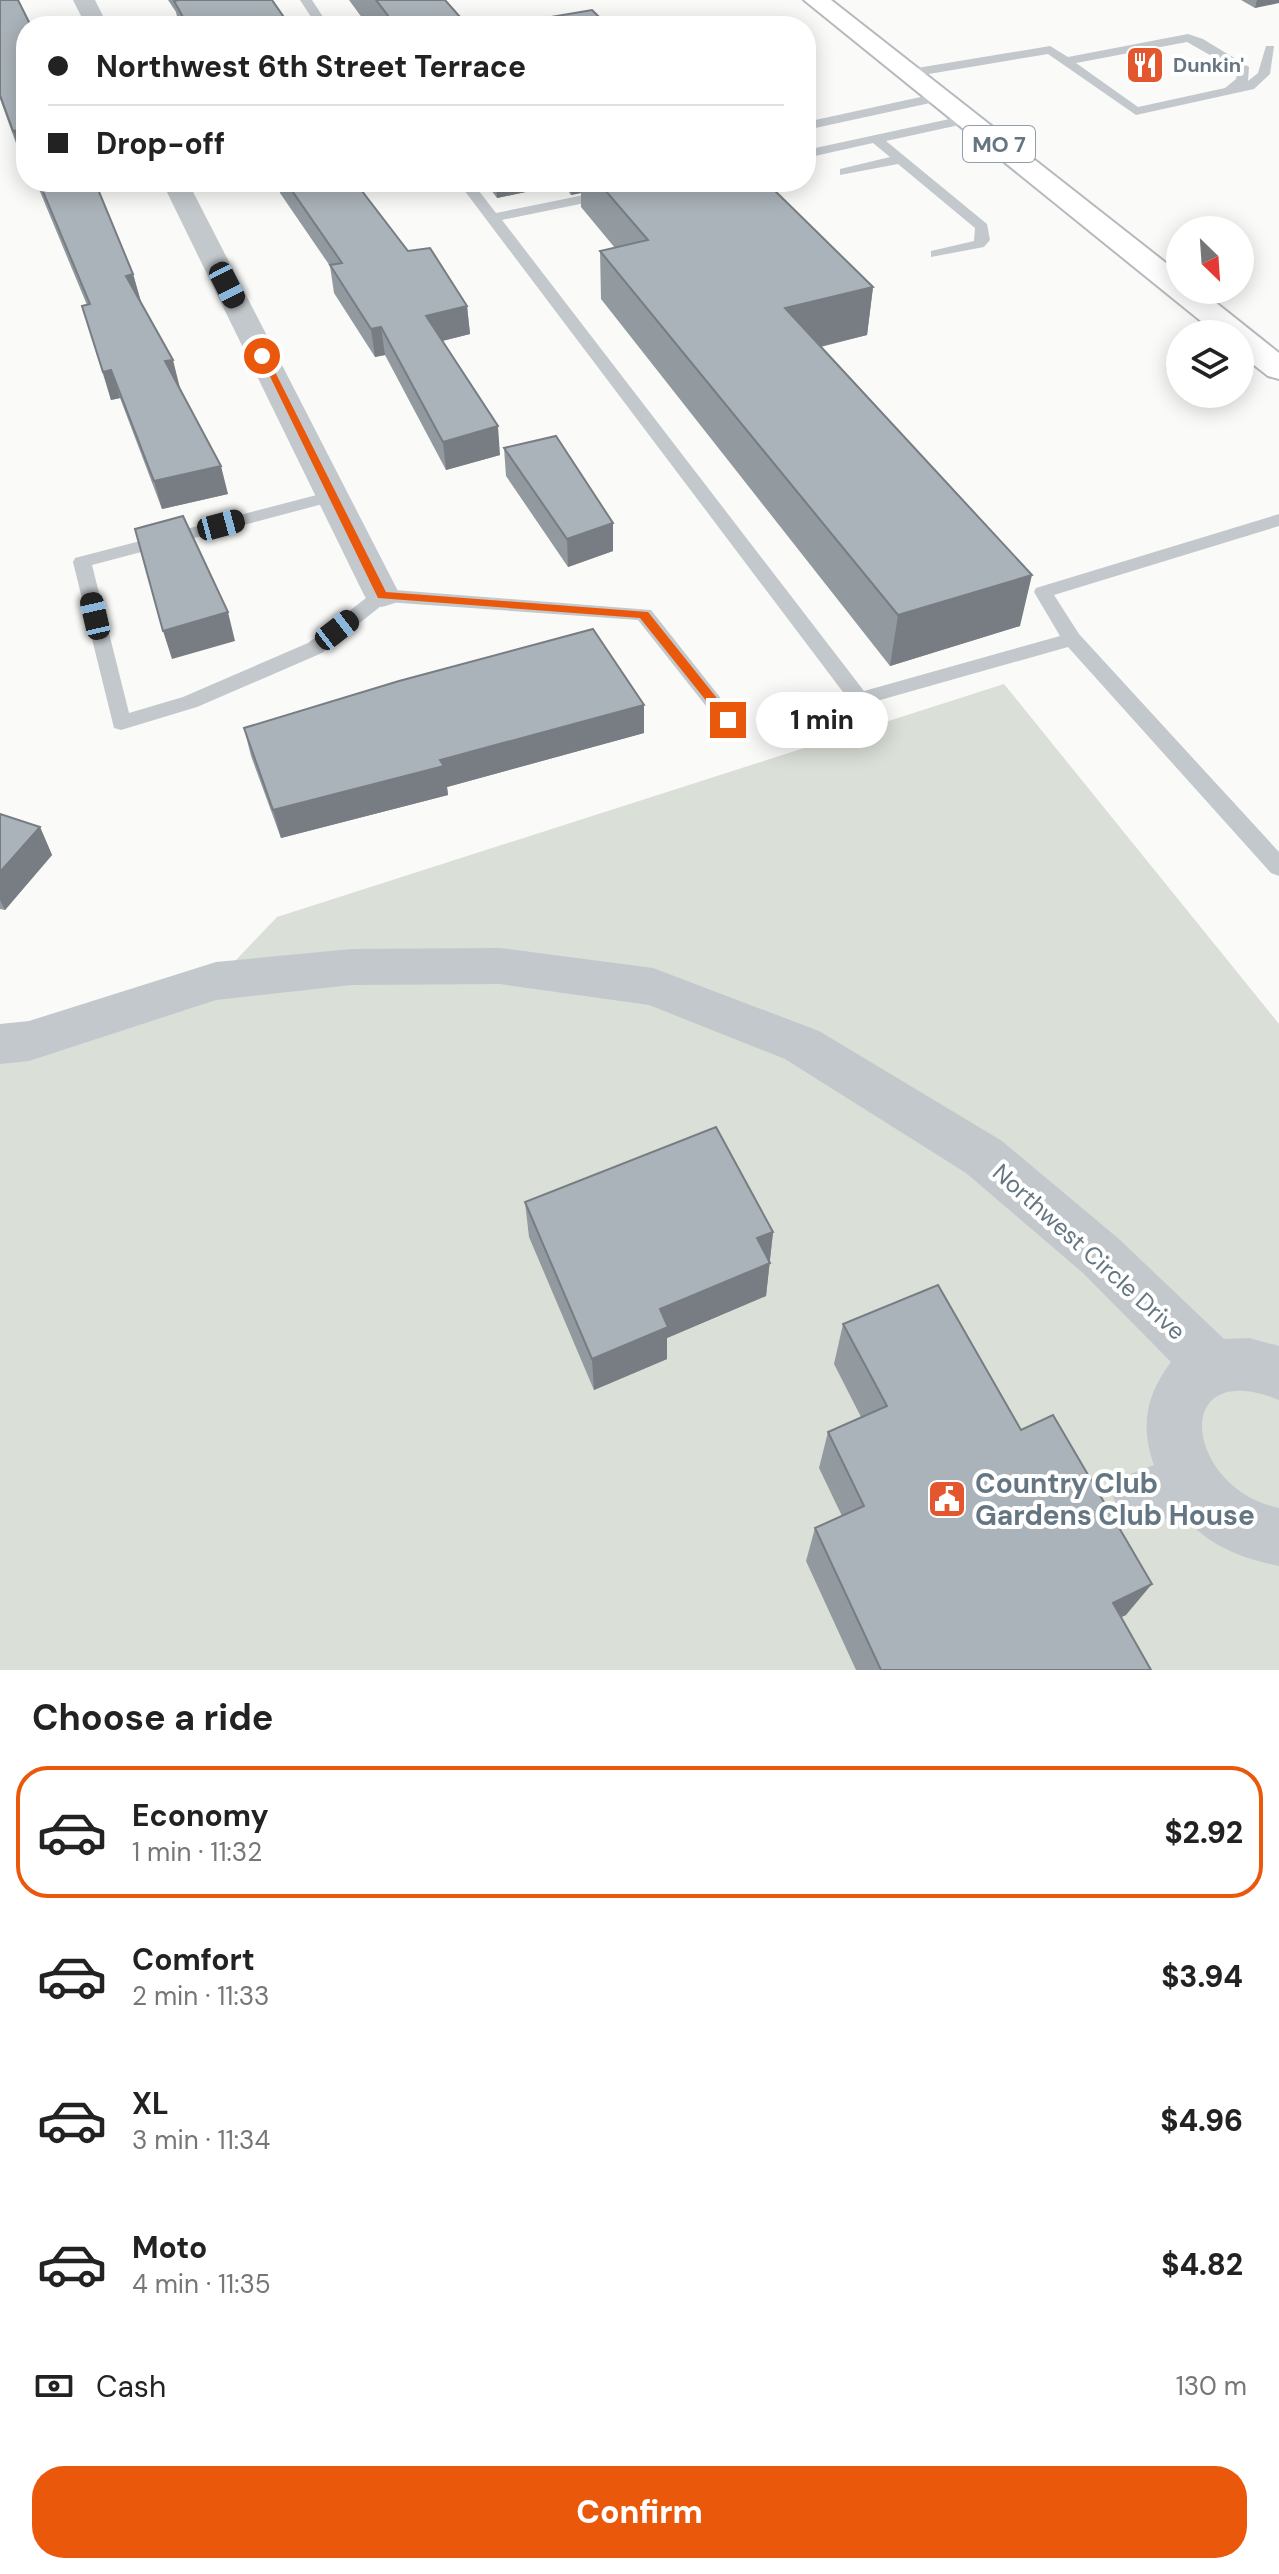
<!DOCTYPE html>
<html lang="en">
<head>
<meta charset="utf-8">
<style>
  body { margin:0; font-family:"DM Sans",sans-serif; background:#f2f2f2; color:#222; height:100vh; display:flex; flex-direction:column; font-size:30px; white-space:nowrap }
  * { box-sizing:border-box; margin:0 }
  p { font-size:26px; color:#767676 }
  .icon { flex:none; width:44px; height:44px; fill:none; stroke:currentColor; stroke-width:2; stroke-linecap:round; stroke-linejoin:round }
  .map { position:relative; height:1670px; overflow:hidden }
  .sheet { display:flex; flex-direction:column; background:#fff; flex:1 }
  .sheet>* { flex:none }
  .banner { position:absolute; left:16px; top:16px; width:800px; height:176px; border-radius:32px; box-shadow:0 4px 20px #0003; display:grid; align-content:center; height:176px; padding:0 32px; background:#fff }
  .needle { width:52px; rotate:155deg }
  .fabs { position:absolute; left:1166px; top:216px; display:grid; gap:16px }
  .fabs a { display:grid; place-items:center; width:88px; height:88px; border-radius:50%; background:#fff; box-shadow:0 4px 20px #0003; font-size:40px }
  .end { position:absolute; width:36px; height:36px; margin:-18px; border:10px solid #ea580c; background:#fff; box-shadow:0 0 0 4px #fff }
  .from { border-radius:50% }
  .bubble { position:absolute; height:56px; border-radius:28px; background:#fff; box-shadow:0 4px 20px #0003; font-size:26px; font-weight:800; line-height:56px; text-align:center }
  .car { position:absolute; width:24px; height:48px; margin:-24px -12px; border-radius:10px; box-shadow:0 0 6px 2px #0007; background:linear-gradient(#222 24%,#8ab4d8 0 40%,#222 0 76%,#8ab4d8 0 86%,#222 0) }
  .banner b { display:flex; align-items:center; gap:28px; height:76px; font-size:30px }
  .banner b+b { border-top:2px solid #e0e0e0 }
  .banner i { width:20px; height:20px; background:#222 }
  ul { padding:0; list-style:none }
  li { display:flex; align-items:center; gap:24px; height:132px; margin:0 16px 12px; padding:0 16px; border:4px solid transparent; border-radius:32px }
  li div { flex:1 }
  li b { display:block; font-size:30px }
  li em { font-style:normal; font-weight:800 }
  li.active { border-color:#ea580c }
  li>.icon { width:72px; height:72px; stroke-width:1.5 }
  h2 { padding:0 32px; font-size:36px; line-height:96px }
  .pay { display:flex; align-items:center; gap:20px; height:88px; padding:0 32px; font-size:30px }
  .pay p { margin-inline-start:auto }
  .primary-button { display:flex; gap:16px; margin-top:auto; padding:16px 32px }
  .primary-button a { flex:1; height:92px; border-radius:32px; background:#ea580c; color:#fff; font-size:32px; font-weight:800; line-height:92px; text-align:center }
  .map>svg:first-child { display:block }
  .green { fill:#dadfd7 }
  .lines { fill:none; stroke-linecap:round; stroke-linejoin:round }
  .primary-casing { stroke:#b5babe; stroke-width:4 }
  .lane { fill:#c3c8cc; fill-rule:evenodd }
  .street { fill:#c3c8cc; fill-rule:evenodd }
  .primary { fill:#fff; fill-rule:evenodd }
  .wall { fill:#929a9f }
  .shaded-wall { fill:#777d82 }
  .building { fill:#aab3b9; stroke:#777d82; stroke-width:2 }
  .route { fill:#ea580c }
  .labels { text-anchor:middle; stroke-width:8; stroke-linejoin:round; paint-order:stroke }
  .far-poi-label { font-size:20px; font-weight:bold; fill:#657683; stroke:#fff; text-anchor:start }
  .shield { fill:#fff; stroke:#939fa8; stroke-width:2 }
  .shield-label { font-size:22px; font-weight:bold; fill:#657683 }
  .street-label { font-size:24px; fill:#657683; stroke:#fff }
  .near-poi-label { font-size:28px; font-weight:bold; fill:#657683; stroke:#fff; text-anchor:start }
</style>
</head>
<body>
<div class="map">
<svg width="1279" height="1670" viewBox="0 0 1279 1670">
  <rect width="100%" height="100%" fill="#fafaf8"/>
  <path class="green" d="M 1004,684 L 1279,1024 L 1279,1670 L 0,1670 L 0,1044 L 216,981 L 277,917 Z"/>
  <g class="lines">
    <g class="primary-casing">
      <path id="primary" d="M 804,0 L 831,0 L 1180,274 L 1180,290 L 1200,290 L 1279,353 L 1279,379 L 1268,376 L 1240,354 L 1240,334 L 1217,334 Z"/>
    </g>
    <path class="lane" d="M 300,0 L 312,0 L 329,26 L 317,26 Z
      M 1188,34 L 1203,39 L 1249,67 L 1248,81 L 1258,73 L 1266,46 L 1274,46 L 1270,74 L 1254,89 L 1136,115 L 1048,54 L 911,77 L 905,73 L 911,69 L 1050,46 L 1068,57 ZM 1187,42 L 1238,71 L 1236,79 L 1225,88 L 1138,107 L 1076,63 Z
      M 939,93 L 944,94 L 944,100 L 806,130 L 806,122 Z
      M 968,115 L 973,116 L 973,122 L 886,141 L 987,224 L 990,240 L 984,247 L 931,257 L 931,251 L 974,241 L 975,228 L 898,164 L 840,175 L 840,169 L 890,157 L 873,143 L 806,158 L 806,150 Z
      M 458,182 L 472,182 L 496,213 L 648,182 L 675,182 L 668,186 L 502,220 L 864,691 L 1060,636 L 1034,592 L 1036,588 L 1279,514 L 1279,526 L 1054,595 L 1079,634 L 1279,852 L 1279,876 L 1271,873 L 1068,647 L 859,706 L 852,704 Z
      M 332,491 L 341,496 L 338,500 L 92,565 L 129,713 L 183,697 L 308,643 L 375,591 L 382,589 L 651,610 L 738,720 L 735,725 L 721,725 L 638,620 L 386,602 L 322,653 L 197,707 L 121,730 L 114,728 L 73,562 L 75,558 Z"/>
    <path class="street" d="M 73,0 L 95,0 L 108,26 L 86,26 Z
      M 162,182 L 188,182 L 400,595 L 395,603 L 382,607 L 369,603 L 364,595 Z
      M 500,948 L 653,968 L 819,1031 L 1002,1141 L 1119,1239 L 1224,1339 L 1249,1338 L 1279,1346 L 1279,1400 C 1168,1355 1185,1489 1279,1508 L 1279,1566 C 1239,1558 1209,1545 1181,1515 L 1142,1526 L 1122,1517 L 1113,1497 L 1122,1477 L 1154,1465 C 1140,1426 1146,1395 1171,1362 L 1083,1273 L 966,1173 L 785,1059 L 649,1005 L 500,984 L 352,985 L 216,1000 L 29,1061 L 0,1064 L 0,1024 L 29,1021 L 216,962 L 352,949 Z"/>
    <use href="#primary" class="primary"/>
  </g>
  <path class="wall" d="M 0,0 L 26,26 L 26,156 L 21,157 L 0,99 Z
    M 168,0 L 272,0 L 290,26 L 179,26 L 176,12 Z
    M 349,0 L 445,0 L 468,26 L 368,26 Z
    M 1241,0 L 1279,0 L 1255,8 Z
    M 36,182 L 95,182 L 133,274 L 141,302 L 228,494 L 162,509 L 120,398 L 111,400 L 82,306 L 87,305 Z
    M 275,182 L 355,182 L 408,251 L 467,306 L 470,334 L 442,341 L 500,455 L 446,470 L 385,355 L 375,357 L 334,293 L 330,266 L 280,193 L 279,187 Z
    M 485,182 L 766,182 L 873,287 L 867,335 L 821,347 L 1020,626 L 890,666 L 601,299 L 600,251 L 615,248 L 581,207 L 581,193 L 571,195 L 563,184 L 497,198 Z
    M 504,448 L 613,551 L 568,567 L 506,476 Z
    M 644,705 L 644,733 L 447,787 L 448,795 L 281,838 L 251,756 L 244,728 Z
    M 0,814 L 40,827 L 52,855 L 5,910 L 0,909 Z
    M 525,1202 L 773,1232 L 766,1296 L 667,1338 L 667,1359 L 594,1390 L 529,1237 Z
    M 843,1324 L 1126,1615 L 1121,1617 L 1151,1670 L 856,1670 L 806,1561 L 815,1528 L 842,1516 L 819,1468 L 828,1432 L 861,1417 L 834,1364 Z"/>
  <path class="shaded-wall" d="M 1257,0 L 1279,0 L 1279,3 L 1255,8 Z
    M 18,130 L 26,156 L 21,157 L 13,131 Z
    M 496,182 L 563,182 L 563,184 L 497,198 Z
    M 571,182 L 580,182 L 581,193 L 571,195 Z
    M 133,274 L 141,302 L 126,276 Z
    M 873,287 L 867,335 L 781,356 L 785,308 Z
    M 467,306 L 470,334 L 430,344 L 426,316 Z
    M 381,327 L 385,355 L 375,357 L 371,329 Z
    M 173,360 L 180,388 L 172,389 L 165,361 Z
    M 111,370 L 120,398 L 111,400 L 103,372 Z
    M 498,426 L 500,455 L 446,470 L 443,442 Z
    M 221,466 L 228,494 L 162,509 L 154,481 Z
    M 613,523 L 613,551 L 568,567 L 567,539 Z
    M 1032,575 L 1020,626 L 890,666 L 898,615 Z
    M 228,612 L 235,641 L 172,659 L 163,631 Z
    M 644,705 L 644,733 L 447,787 L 448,795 L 281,838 L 273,810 L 440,760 Z
    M 40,827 L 52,855 L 5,910 L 0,900 L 0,872 Z
    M 773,1232 L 766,1296 L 667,1338 L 667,1359 L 594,1390 L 592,1359 L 757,1238 Z
    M 1152,1584 L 1126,1615 L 1088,1632 L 1113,1603 Z"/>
  <path class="building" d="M 0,0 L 18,0 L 31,26 L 26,26 L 26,150 L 18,130 L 13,131 L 0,95 Z
    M 179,0 L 272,0 L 290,26 L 188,26 L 174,1 Z
    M 376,0 L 445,0 L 468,26 L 396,26 Z
    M 592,10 L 608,26 L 497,26 Z
    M 39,182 L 95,182 L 133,274 L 126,276 L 173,360 L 165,361 L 221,466 L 154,481 L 111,370 L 103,372 L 82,306 L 90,304 Z
    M 286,182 L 355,182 L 408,251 L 430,248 L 467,306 L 426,316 L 498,426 L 443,442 L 381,327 L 371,329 L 330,265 L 342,263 Z
    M 598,182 L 766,182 L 873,287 L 785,308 L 1032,575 L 898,615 L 600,251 L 648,240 Z
    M 556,436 L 613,523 L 567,539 L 504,448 Z
    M 183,516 L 228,612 L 163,631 L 135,529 Z
    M 593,629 L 644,705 L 440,760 L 444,766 L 273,810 L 244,728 L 399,681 Z
    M 0,814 L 40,827 L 0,872 Z
    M 716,1127 L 773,1232 L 757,1238 L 770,1263 L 660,1309 L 668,1327 L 592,1359 L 525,1202 Z
    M 938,1285 L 1021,1430 L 1053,1415 L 1152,1584 L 1113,1603 L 1151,1670 L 881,1670 L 815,1528 L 864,1506 L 828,1432 L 887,1406 L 843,1324 Z"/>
  <path class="route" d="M 259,354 L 267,356 L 386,592 L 648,612 L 732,717 L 732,723 L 724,723 L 640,618 L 378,598 Z"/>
  <defs>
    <g id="restaurant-square" transform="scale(2)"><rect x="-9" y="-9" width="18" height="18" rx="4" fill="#e4572e" stroke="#fff"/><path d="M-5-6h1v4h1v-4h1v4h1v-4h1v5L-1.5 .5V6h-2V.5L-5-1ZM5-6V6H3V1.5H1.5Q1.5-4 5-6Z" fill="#fff"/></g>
    <g id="civic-square" transform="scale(2)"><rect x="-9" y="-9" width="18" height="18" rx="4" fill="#e4572e" stroke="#fff"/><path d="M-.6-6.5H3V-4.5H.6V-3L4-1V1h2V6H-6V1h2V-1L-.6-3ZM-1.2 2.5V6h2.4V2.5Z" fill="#fff"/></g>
  </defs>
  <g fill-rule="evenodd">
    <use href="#restaurant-square" x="1145" y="65"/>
    <use href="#civic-square" x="947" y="1499"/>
  </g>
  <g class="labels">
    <g class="far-poi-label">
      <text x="1173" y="72">Dunkin'</text>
    </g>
    <rect class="shield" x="963" y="126" width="72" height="36" rx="6"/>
    <g class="shield-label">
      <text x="999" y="152">MO 7</text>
    </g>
    <g class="street-label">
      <text transform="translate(1089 1252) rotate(42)" y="8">Northwest Circle Drive</text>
    </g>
    <g class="near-poi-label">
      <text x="975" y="1493">Country Club<tspan x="975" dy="32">Gardens Club House</tspan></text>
    </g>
  </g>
</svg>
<div class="fabs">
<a><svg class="needle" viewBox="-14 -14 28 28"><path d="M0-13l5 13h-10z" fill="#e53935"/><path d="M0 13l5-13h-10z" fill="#767676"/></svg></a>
<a><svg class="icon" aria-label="layers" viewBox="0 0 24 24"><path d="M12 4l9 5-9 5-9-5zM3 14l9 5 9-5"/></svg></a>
</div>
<i class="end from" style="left:262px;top:356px"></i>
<i class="end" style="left:728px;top:720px"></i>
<div class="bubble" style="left:756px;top:692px;width:132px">1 min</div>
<i class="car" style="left:227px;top:285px;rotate:153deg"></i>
<i class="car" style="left:221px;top:525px;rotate:75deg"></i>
<i class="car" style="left:95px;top:616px;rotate:347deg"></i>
<i class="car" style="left:337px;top:630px;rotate:52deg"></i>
<div class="banner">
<b><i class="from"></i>Northwest 6th Street Terrace</b>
<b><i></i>Drop-off</b>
</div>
</div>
<section class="sheet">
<h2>Choose a ride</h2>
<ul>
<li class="active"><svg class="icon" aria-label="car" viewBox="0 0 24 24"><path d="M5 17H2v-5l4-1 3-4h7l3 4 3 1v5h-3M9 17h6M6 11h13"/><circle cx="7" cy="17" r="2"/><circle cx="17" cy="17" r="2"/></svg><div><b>Economy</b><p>1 min · 11:32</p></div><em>$2.92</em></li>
<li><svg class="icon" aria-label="car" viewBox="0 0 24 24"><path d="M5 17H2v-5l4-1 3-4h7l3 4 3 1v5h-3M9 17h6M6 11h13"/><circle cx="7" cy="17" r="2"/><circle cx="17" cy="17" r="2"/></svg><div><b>Comfort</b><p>2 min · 11:33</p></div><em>$3.94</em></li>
<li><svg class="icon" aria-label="car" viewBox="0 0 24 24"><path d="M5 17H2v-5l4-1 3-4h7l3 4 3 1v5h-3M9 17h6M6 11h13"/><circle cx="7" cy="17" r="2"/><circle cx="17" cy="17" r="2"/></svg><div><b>XL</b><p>3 min · 11:34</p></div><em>$4.96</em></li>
<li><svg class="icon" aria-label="car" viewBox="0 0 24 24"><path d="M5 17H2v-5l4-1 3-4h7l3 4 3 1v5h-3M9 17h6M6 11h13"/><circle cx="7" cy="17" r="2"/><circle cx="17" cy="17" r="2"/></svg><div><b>Moto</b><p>4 min · 11:35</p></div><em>$4.82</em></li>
</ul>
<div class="pay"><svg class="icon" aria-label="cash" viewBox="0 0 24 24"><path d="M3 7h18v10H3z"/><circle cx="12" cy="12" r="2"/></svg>Cash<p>130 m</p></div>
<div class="primary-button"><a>Confirm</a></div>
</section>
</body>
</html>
